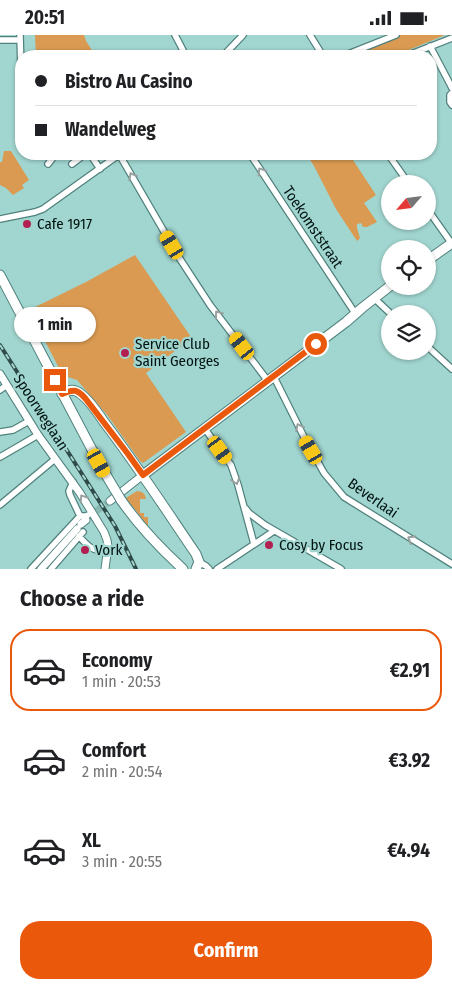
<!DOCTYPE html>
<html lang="en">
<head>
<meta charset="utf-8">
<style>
  body { margin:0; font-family:"Fira Sans Condensed",sans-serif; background:#f2f2f2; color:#202124; height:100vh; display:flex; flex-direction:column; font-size:19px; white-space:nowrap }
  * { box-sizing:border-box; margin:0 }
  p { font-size:16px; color:#757577 }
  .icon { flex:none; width:28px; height:28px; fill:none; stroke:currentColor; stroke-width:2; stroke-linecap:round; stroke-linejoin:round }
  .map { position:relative; height:534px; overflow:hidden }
  .drawer { display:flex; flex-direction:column; background:#fff; flex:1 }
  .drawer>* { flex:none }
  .top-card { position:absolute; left:15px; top:15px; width:422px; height:110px; border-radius:20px; box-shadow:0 1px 4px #0004; display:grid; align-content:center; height:110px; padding:0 20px; background:#fff }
  .needle { width:32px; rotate:242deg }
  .buttons { position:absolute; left:381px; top:140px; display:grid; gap:10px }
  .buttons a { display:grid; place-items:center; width:55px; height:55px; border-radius:50%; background:#fff; box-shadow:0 1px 4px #0004; font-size:25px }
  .end { position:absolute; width:22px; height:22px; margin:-11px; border:6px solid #ea580c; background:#fff; box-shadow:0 0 0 2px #fff }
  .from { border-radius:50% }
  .bubble { position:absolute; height:35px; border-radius:18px; background:#fff; box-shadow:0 1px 4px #0004; font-size:16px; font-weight:700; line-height:35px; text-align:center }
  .car { position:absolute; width:15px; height:30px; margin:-15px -8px; border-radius:6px; box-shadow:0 0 4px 1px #0007; background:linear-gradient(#f5c518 24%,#345 0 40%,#f5c518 0 76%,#345 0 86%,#f5c518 0) }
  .top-card b { display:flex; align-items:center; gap:18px; height:48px; font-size:19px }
  .top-card b+b { border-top:1px solid #e0e0e0 }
  .top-card i { width:12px; height:12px; background:#202124 }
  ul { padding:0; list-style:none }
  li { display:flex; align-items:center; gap:15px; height:82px; margin:0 10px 8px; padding:0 10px; border:2px solid transparent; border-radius:20px }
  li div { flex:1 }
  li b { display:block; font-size:19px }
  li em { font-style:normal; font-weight:700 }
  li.on { border-color:#ea580c }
  li>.icon { width:45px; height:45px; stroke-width:1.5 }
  h2 { padding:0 20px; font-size:22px; line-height:60px }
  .action { display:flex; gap:10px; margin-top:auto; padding:10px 20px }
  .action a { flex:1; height:58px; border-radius:20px; background:#ea580c; color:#fff; font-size:20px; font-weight:700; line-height:58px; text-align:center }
  .status { display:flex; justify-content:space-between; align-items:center; height:35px; padding:0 25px; background:#fff; direction:ltr }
  .status svg { height:14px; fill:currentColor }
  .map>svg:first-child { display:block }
  .green { fill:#da9a51 }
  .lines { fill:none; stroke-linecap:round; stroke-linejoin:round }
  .tertiary-tunnel { stroke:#89b8b2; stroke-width:7; stroke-dasharray:7 3.5; stroke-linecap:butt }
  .minor-casing { stroke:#50827d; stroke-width:8 }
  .tertiary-casing { stroke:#50827d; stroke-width:9 }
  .primary-casing { stroke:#50827d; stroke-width:11 }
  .minor { stroke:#fff; stroke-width:5.5 }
  .tertiary { stroke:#fff; stroke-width:7 }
  .primary { stroke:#fff; stroke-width:9 }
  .rail-casing { stroke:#2f4b48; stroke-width:4 }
  .rail { stroke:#a1d5cf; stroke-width:2; stroke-dasharray:5.5; stroke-linecap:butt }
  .primary-bridge-casing { stroke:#50827d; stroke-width:11; stroke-linecap:butt }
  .primary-bridge { stroke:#fff; stroke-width:9 }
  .oneway { stroke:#99a1a0 }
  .route { stroke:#ea580c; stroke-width:6 }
  .poi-dot { fill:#b12050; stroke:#a1d5cf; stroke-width:2 }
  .labels { text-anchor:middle; stroke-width:4.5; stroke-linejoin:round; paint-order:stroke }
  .poi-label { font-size:15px; fill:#011311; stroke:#a1d5cf; text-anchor:start }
  .street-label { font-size:15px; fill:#011311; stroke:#a1d5cf }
</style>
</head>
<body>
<div class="status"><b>20:51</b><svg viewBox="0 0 49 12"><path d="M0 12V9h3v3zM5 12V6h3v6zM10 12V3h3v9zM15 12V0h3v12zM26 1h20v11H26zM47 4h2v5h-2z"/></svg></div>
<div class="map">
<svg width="452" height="534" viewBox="0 0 452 534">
  <rect width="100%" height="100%" fill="#a1d5cf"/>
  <path class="green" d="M 35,0 L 84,0 L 86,6 L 95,20 L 92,21 L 36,21 Z
    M 396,0 L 445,0 L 394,21 L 344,21 Z
    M 4,116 L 11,116 L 29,145 L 22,150 L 24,153 L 13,160 L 6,153 L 0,150 L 0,127 L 2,127 Z
    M 316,119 L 349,119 L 376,160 L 364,168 L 377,187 L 367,192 L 363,192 L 361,188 L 357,189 L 357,193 L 360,203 L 357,206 L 336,174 L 314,131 L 309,123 Z
    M 135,220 L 193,305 L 179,313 L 146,338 L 186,397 L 143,428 L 140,426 L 108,381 L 77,345 L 64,341 L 62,339 L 29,275 L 86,247 Z
    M 137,456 L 142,457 L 145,460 L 146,464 L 140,464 L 140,478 L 144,478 L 144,482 L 148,482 L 148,491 L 126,463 L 129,461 Z"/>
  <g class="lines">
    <path class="tertiary-tunnel" d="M 88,482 L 110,466"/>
    <g class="minor-casing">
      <path id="minor" d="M 20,0 L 21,36
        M 175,0 L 186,21
        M 310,0 L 323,21
        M 0,5 L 20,5
        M 430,11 L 452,53
        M 223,21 L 243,0
        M 343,21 L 396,0
        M 406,21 L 452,3
        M 452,58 L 450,60 L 450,67 L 452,70
        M 90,119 L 100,134
        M 119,119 L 180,224 L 210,270 L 268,346
        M 250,119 L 355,278
        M 388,119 L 409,149
        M 48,129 L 52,124 L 53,120 L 54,119
        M 72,129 L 85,119
        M 428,175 L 452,209
        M 0,184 L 35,177 L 43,174 L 120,119
        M 374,263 L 391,279
        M 428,312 L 452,334
        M 274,342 L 305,404 L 324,438 L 344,462 L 452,529
        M 0,355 L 7,350
        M 205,394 L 231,430 L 238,450 L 254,509
        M 0,397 L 13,395 L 29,386
        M 0,422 L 38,400
        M 73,447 L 69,456 L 70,460 L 80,481
        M 0,470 L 55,424
        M 246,474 L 249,478 L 265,490 L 341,534
        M 79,501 C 89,513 92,515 108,517
        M 199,527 L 206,531 L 209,534
        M 31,534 L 80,481 L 86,481 L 88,480
        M 51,534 L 83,497
        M 217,534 L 274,496"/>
    </g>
    <g class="tertiary-casing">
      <path id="tertiary" d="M 0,339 L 38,400 L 80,458 L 104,497 L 107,505 L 108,511 L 105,534
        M 110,466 L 143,440
        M 81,489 L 86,485
        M 41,534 L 77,494"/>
    </g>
    <g class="primary-casing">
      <path id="primary" d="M 428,225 L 452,208
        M 0,240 L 99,428 L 115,455
        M 62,359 C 67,356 71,354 76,356 C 86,360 98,378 104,387 C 137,430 166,475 196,519 L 199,527 L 196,534
        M 143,440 L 346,287 L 362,273 L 390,251
        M 121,465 C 139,491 160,513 183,534"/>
    </g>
    <use href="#minor" class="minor"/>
    <use href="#tertiary" class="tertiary"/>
    <use href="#primary" class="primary"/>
    <g class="rail-casing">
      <path id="rail" d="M 0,310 L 115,491 L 136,534"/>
    </g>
    <use href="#rail" class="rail"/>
    <g class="primary-bridge-casing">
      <path id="primary-bridge" d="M 115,455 L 121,465"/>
    </g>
    <use href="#primary-bridge" class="primary-bridge"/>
  </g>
  <defs><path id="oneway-chevron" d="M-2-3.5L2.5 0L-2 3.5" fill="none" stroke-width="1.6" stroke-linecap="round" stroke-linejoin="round" transform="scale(1.25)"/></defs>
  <g class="oneway">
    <use href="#oneway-chevron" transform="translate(261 136) rotate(-123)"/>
    <use href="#oneway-chevron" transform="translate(132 141) rotate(-119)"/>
    <use href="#oneway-chevron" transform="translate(218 279) rotate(-127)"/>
    <use href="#oneway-chevron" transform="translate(299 392) rotate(-117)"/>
    <use href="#oneway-chevron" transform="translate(236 446) rotate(72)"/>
    <use href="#oneway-chevron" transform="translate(83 463) rotate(-123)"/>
    <use href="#oneway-chevron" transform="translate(411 504) rotate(-148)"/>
  </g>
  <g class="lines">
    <path class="route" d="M 55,345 L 62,359 C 73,354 77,354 85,363 L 128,419 L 143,440 L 316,309"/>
  </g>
  <g class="poi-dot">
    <circle cx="27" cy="189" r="5"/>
    <circle cx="125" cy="318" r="5"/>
    <circle cx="269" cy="510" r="5"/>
    <circle cx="85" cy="515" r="5"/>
  </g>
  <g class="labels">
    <g class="poi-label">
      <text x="37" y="194">Cafe 1917</text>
      <text x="135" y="314">Service Club<tspan x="135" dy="17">Saint Georges</tspan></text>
      <text x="279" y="515">Cosy by Focus</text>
      <text x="95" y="520">Vork</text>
    </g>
    <g class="street-label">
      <text transform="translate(313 192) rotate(56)" y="5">Toekomststraat</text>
      <text transform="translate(41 377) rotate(57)" y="5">Spoorweglaan</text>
      <text transform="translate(373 463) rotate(35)" y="5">Beverlaai</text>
    </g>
  </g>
</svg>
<div class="buttons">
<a><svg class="needle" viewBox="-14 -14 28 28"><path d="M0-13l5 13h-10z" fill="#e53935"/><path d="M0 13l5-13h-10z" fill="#757577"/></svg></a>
<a><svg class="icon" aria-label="locate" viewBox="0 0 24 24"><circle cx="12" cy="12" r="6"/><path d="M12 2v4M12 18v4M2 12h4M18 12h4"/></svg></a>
<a><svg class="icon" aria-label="layers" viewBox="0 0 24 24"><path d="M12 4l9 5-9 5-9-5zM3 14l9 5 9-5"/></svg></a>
</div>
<i class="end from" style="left:316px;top:309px"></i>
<i class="end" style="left:55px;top:345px"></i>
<div class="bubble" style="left:14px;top:272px;width:82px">1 min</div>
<i class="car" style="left:172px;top:210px;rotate:329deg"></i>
<i class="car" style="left:242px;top:311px;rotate:323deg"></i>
<i class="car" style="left:220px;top:415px;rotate:144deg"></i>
<i class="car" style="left:311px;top:415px;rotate:330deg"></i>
<i class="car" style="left:99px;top:428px;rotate:151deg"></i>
<div class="top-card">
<b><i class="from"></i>Bistro Au Casino</b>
<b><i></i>Wandelweg</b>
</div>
</div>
<section class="drawer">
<h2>Choose a ride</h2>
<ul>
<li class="on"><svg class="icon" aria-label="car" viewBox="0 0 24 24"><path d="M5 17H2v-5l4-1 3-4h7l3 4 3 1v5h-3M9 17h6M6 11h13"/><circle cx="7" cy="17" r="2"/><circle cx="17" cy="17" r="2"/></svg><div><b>Economy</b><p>1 min · 20:53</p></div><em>€2.91</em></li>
<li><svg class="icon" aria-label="car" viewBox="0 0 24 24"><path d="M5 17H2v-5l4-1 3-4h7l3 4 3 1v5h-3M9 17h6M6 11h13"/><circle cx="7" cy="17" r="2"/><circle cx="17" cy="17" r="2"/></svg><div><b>Comfort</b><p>2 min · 20:54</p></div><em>€3.92</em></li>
<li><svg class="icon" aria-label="car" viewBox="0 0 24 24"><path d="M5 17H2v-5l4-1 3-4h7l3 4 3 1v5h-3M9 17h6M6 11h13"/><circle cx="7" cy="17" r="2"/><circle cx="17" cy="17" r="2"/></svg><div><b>XL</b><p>3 min · 20:55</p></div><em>€4.94</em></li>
</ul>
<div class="action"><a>Confirm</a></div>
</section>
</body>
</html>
